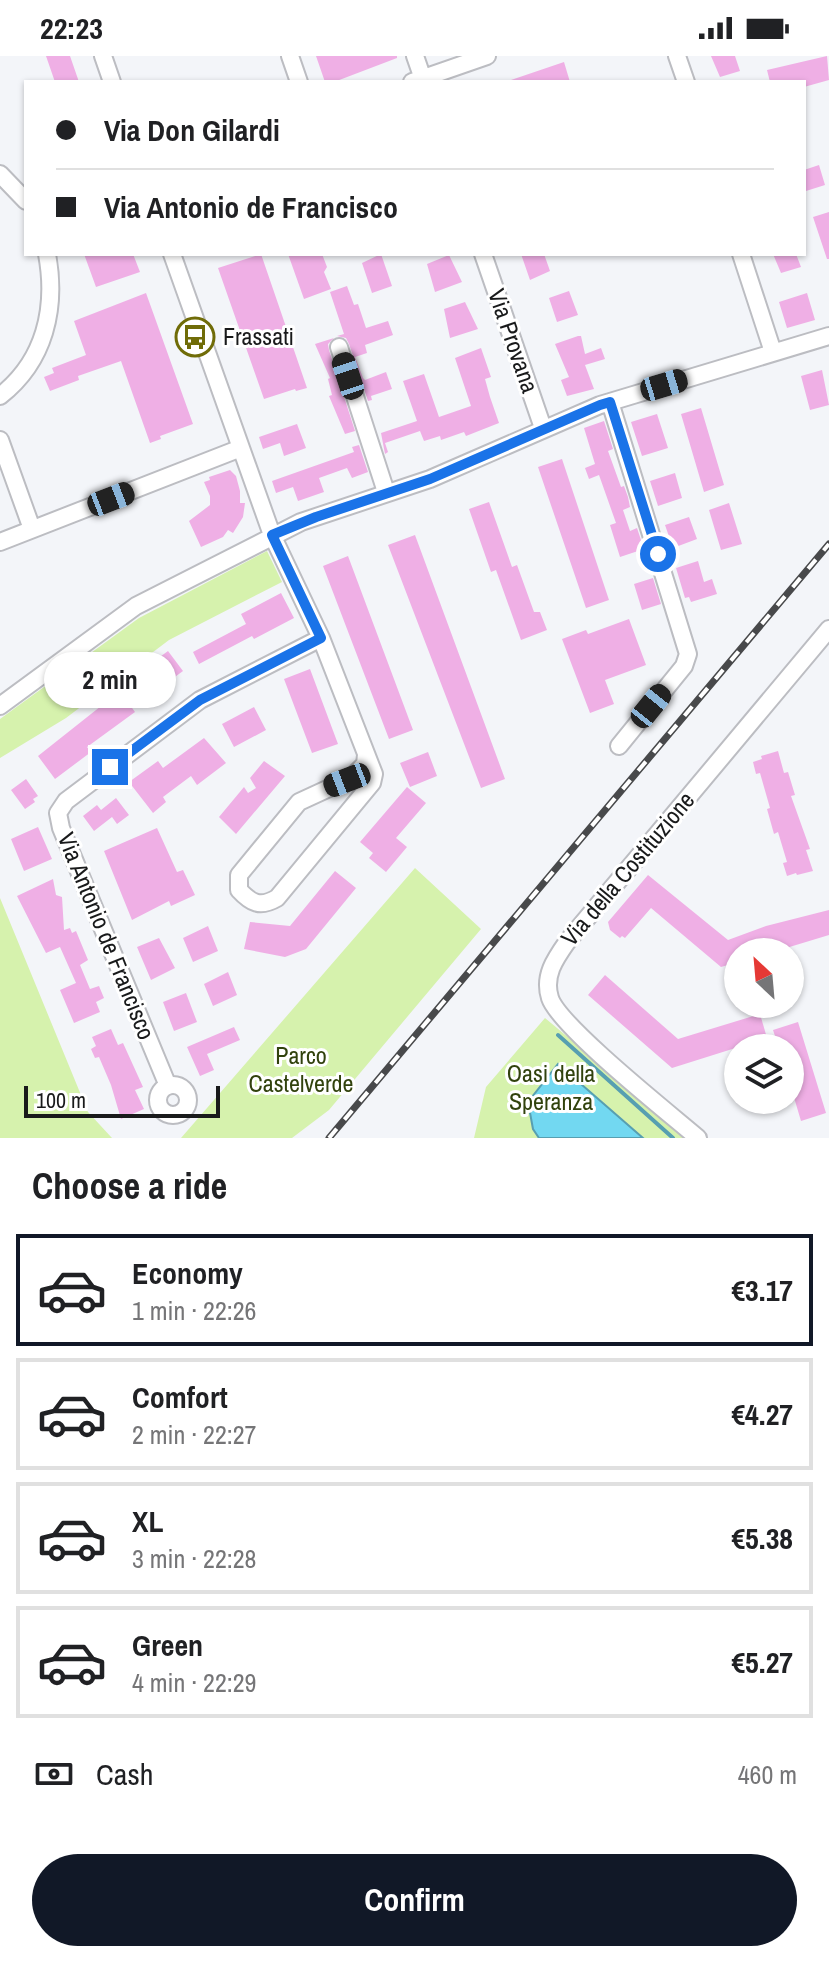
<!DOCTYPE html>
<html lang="en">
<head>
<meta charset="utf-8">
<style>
  body { margin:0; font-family:"Archivo Narrow",sans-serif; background:#f2f2f2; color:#202124; height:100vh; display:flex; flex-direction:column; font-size:30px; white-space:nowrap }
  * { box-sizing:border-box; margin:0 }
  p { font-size:26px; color:#757577 }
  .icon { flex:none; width:44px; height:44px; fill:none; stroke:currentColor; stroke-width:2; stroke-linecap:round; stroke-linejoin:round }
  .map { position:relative; height:1082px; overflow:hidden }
  .sheet { display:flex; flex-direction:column; background:#fff; flex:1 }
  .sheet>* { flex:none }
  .banner { position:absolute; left:24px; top:24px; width:782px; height:176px; border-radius:0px; box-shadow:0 2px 6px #0004; display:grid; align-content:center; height:176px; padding:0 32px; background:#fff }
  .needle { width:52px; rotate:334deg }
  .controls { position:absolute; left:724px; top:882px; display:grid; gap:16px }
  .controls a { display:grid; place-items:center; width:80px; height:80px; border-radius:50%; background:#fff; box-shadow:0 2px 6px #0004; font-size:40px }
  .scale { position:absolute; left:24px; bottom:20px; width:196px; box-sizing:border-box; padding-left:8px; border:4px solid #191a1b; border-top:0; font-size:22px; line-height:28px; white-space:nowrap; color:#191a1b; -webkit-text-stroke:6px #fff; paint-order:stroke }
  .end { position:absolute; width:36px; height:36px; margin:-18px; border:10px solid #1a73e8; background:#fff; box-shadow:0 0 0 4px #fff }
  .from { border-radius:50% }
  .bubble { position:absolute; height:56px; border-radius:28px; background:#fff; box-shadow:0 2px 6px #0004; font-size:26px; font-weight:700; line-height:56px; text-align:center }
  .car { position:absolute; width:24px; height:48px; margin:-24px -12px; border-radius:10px; box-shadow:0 0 6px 2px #0007; background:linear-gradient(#222 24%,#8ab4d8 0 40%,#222 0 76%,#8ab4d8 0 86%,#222 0) }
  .banner b { display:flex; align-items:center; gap:28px; height:76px; font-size:30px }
  .banner b+b { border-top:2px solid #e0e0e0 }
  .banner i { width:20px; height:20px; background:#202124 }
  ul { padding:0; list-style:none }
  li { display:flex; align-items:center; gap:24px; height:112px; margin:0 16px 12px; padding:0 16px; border:4px solid #e0e0e0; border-radius:0px }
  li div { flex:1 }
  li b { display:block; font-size:30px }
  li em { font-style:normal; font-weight:700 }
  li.active { border-color:#111827 }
  li>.icon { width:72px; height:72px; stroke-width:1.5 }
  h2 { padding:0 32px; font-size:36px; line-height:96px }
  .pay { display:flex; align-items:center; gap:20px; height:88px; padding:0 32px; font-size:30px }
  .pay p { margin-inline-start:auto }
  .action { display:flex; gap:16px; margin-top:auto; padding:16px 32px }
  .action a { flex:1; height:92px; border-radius:48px; background:#111827; color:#fff; font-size:32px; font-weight:700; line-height:92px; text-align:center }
  .status { display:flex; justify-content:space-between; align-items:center; height:56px; padding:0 40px; background:#fff; direction:ltr }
  .status svg { height:22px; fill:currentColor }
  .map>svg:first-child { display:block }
  .green { fill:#d6f2ad }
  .water { fill:#72d8f1; stroke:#579fb1; stroke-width:2 }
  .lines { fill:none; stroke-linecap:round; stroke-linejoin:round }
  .stream { stroke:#579fb1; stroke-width:4 }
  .building { fill:#efafe5 }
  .minor-casing { stroke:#bcbdc2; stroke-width:20 }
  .minor { stroke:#fff; stroke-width:16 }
  .rail-casing { stroke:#48494b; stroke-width:7 }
  .rail { stroke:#fff; stroke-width:4; stroke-dasharray:12; stroke-linecap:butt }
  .route { stroke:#1a73e8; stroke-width:10 }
  .labels { text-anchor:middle; stroke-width:6; stroke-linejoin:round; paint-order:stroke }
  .poi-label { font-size:24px; fill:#191a1b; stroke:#fff; text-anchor:start }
  .street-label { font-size:24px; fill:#191a1b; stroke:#fff }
  .park-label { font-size:24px; fill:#31420d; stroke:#fff }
</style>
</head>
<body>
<div class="status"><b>22:23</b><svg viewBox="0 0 49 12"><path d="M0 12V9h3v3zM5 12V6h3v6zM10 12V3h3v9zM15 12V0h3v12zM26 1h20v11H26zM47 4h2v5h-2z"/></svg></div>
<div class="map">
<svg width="829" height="1082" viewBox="0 0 829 1082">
  <rect width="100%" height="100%" fill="#f3f5f9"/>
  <path class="green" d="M 267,495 L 282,526 L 169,584 L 66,662 L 0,702 L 0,663 L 139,562 Z
    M 415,812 L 481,873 L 329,1054 L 292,1082 L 181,1082 Z
    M 0,842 L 88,1056 L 112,1082 L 0,1082 Z
    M 545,962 L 689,1082 L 474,1082 L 486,1031 Z"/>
  <path class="water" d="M 558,1008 L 643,1082 L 539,1082 L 533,1073 L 528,1046 Z"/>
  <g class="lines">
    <path class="stream" d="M 558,979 L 673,1082"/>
  </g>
  <path class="building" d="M 46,0 L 70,0 L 79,26 L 55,26 Z
    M 316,0 L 397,0 L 397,2 L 334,26 L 325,26 Z
    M 711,0 L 735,0 L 740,15 L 720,21 Z
    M 827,0 L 829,24 L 804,31 L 804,26 L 770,26 L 767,14 Z
    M 564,6 L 570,26 L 511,26 L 511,24 Z
    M 819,109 L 825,129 L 806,135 L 804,114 Z
    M 829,156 L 829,203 L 827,203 L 813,161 Z
    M 84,198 L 133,198 L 140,216 L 96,231 Z
    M 261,198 L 307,332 L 296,335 L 295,333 L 264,343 L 218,212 Z
    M 288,198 L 322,198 L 327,211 L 324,216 L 331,233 L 304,243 Z
    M 381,198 L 392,230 L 372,237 L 362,207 Z
    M 521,198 L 544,198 L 550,215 L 530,224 Z
    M 773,198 L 796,198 L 801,211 L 781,217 Z
    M 449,199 L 462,226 L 435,236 L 427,208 Z
    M 347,230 L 354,249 L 358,248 L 366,272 L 388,265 L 393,279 L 365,289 L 367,297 L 355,301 L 363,322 L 365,324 L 386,316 L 392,333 L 371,340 L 372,344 L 368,345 L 349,288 L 346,282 L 337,280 L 344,278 L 330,236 Z
    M 569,235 L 578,259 L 557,266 L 549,242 Z
    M 146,237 L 193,368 L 160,380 L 161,383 L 150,387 L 121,305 L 78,320 L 79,324 L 50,335 L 44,321 L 54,317 L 52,312 L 86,299 L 74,265 Z
    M 807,237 L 815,264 L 787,272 L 779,246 Z
    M 465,246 L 478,273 L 450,282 L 444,253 Z
    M 578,280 L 581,280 L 585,298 L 601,292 L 605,303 L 585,309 L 594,333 L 567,340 L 561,324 L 569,321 L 555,288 Z
    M 334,282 L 328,288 L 329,294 L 355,375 L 345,378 L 329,340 L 332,339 L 328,323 L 330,322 L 315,288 Z
    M 481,292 L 491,321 L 485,323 L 490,341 L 499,367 L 466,380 L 464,376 L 441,384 L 440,380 L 424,385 L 420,375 L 385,387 L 388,396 L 385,398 L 381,377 L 417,365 L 403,325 L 424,318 L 439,361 L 471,350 L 455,302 Z
    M 822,314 L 829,349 L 810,354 L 801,320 Z
    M 701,352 L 724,429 L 704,436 L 681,358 Z
    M 657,358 L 668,392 L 642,400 L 631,366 Z
    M 604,365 L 613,393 L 608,395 L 621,431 L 624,430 L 628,441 L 630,451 L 623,454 L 630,475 L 637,472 L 644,493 L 620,501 L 610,469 L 616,467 L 599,419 L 589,423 L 585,412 L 595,408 L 584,372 Z
    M 297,368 L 306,392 L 284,400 L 280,387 L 263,393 L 259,381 Z
    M 359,389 L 368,416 L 352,422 L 347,412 L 319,422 L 324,436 L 298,445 L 293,431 L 276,437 L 272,425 L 354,396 L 352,391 Z
    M 562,403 L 609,544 L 586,552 L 538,411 Z
    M 230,414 L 236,420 L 240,435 L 240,447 L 245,447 L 243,461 L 233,477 L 228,474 L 223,481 L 201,491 L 189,465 L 210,449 L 210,440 L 204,426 L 210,424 L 209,421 Z
    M 675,417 L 682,442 L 658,450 L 650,425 Z
    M 489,446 L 512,511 L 517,509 L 534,556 L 540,556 L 547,574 L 521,584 L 496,514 L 491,516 L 469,453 Z
    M 729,447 L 742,488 L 721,494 L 709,454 Z
    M 689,461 L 697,483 L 673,492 L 665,469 Z
    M 415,479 L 505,723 L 481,732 L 388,489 Z
    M 348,500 L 413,674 L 389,683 L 323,510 Z
    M 698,505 L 704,526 L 712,523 L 717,538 L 691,546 L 689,541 L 685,542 L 676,512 Z
    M 653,522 L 661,548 L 642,554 L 634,528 Z
    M 281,537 L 294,562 L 254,583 L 252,580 L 199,608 L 193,596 L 246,568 L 241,558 Z
    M 629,563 L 646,609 L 605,624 L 614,648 L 590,657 L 562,583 L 586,574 L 588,578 Z
    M 168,595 L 183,615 L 149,640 L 134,620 Z
    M 310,613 L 338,688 L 312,697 L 284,623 Z
    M 120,635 L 135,656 L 87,691 L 91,696 L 55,723 L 38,700 Z
    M 254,651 L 266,674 L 234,691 L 222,668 Z
    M 204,682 L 226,707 L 197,729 L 191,720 L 163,741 L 166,746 L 153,757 L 129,726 L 158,705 L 163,712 Z
    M 778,695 L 784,717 L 788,716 L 795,739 L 791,740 L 810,793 L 806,794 L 813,815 L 797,819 L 796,817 L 787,820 L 783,807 L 787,806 L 778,776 L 774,778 L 767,753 L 770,752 L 760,717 L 756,718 L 753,706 L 762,703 L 761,700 Z
    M 428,696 L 437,720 L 410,731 L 400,707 Z
    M 264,705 L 285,720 L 236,778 L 219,761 L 244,731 L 248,737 L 256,732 L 250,722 Z
    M 26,723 L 38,740 L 33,743 L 35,746 L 25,753 L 11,734 Z
    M 407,731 L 426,747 L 396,782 L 407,791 L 386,816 L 369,802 L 373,797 L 360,786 Z
    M 116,742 L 129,759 L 117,768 L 112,761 L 94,775 L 83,760 L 97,749 L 101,754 Z
    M 38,771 L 52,803 L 24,815 L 11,783 Z
    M 157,772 L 177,816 L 183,814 L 195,839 L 171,850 L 169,845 L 132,864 L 104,795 Z
    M 335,815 L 356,832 L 306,893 L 285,901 L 244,893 L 250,866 L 290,870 Z
    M 648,819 L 728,884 L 766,870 L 829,854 L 829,879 L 773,896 L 738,896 L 738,906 L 721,911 L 651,852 L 625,882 L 622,880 L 620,882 L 610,874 L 608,866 Z
    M 53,823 L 56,839 L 62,841 L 64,874 L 70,872 L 72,877 L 76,875 L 88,904 L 80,909 L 90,933 L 99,930 L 104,942 L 96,946 L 100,956 L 74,967 L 60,934 L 76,927 L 60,891 L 46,897 L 17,840 Z
    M 208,870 L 218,895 L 193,906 L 183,882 Z
    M 159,882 L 175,912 L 151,924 L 137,891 Z
    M 228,916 L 237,939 L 213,950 L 204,928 Z
    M 605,919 L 678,983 L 760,958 L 767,982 L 672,1012 L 588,939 Z
    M 186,937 L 197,966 L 174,975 L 163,946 Z
    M 798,966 L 826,1057 L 801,1065 L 790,1028 L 790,992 L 779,992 L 773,974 Z
    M 234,971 L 240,984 L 207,998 L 214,1014 L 200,1020 L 187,991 Z
    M 111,973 L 118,989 L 123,987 L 143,1031 L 135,1034 L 144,1053 L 121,1063 L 111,1029 L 99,1001 L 95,1002 L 91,993 L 96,990 L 92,981 Z"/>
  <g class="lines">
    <g class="minor-casing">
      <path id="minor" d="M 103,0 L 112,26
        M 290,0 L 299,26
        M 415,0 L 424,26
        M 677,0 L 686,26
        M 412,26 L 487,0
        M 0,118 L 26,145
        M 172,198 L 272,479 L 321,582 L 374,718 L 372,727 L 277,842 C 260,852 251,847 239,834 L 239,819 L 299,746 L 351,722 L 365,708 L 366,699
        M 483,198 L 543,372
        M 741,198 L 773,296
        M 339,291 L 386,436
        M 0,340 C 45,305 57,252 47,198
        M 610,346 L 688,598 L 684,610 L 619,690
        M 0,384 L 32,473
        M 0,486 L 241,392
        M 0,650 L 136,550 L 301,466 L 430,423 L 600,349 L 829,280
        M158 1044a15 15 0 1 1 30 0a15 15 0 1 1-30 0Z
        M 168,1030 L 61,772 L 58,757 L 66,745 L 200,644 L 321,582
        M 698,1082 C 670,1058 559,970 550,942 C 543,920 555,903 567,886 L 829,573"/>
    </g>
    <use href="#minor" class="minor"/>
    <g class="rail-casing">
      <path id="rail" d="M 329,1082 L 829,488"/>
    </g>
    <use href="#rail" class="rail"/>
  </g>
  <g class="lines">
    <path class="route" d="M 110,711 L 200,644 L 321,582 L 272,479 L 316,461 L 430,423 L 600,349 L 610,346 L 658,498"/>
  </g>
  <defs>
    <g id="bus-ring" transform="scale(2)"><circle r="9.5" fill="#fff" stroke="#706c08" stroke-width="1.5"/><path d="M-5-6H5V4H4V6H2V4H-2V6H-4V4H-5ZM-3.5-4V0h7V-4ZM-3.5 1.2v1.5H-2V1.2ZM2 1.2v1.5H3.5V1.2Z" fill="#706c08"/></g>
  </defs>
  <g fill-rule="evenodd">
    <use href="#bus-ring" x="195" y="281"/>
  </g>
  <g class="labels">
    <g class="poi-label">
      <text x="223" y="289">Frassati</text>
    </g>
    <g class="street-label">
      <text transform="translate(513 285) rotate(71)" y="8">Via Provana</text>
      <text transform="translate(628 813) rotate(-50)" y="8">Via della Costituzione</text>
      <text transform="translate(106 880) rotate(68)" y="8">Via Antonio de Francisco</text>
    </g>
    <g class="park-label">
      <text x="301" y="1008">Parco<tspan x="301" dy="28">Castelverde</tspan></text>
      <text x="551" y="1026">Oasi della<tspan x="551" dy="28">Speranza</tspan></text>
    </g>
  </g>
</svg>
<div class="controls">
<a><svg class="needle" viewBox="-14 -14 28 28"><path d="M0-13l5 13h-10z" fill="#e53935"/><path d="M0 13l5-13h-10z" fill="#757577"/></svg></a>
<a><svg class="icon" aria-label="layers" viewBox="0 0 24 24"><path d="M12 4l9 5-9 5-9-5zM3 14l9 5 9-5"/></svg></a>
</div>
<div class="scale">100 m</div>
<i class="end from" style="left:658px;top:498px"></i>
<i class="end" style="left:110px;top:711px"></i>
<div class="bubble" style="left:44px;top:596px;width:132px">2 min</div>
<i class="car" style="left:348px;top:320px;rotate:342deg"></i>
<i class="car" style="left:664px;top:329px;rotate:73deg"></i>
<i class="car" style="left:111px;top:443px;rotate:69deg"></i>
<i class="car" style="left:651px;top:650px;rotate:39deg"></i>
<i class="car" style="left:347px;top:724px;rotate:249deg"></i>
<div class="banner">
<b><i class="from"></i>Via Don Gilardi</b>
<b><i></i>Via Antonio de Francisco</b>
</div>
</div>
<section class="sheet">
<h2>Choose a ride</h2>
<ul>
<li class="active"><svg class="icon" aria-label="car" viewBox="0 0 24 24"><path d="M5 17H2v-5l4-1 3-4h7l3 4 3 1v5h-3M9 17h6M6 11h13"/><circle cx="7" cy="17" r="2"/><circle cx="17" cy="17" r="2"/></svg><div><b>Economy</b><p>1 min · 22:26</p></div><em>€3.17</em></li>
<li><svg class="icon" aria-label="car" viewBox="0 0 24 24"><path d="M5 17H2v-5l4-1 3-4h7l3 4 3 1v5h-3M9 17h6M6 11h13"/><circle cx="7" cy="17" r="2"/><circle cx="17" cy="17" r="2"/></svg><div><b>Comfort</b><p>2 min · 22:27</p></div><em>€4.27</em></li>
<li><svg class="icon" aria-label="car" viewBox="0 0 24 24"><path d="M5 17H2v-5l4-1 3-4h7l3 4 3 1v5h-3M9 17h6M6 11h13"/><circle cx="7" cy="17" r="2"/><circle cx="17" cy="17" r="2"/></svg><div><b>XL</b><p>3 min · 22:28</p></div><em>€5.38</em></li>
<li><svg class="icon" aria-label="car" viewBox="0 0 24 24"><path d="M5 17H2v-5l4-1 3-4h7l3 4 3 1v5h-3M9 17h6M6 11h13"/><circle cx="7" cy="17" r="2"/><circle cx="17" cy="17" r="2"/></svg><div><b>Green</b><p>4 min · 22:29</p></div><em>€5.27</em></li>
</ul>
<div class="pay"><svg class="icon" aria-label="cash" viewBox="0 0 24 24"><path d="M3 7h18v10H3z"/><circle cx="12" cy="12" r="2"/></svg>Cash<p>460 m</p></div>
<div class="action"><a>Confirm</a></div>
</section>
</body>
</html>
